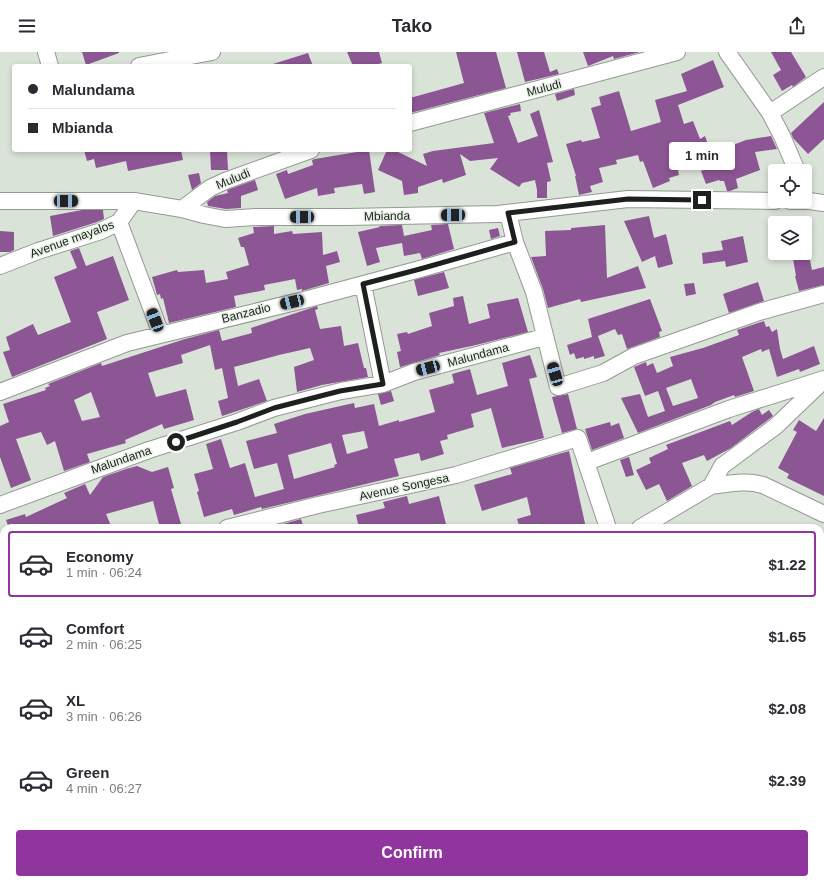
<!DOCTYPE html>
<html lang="en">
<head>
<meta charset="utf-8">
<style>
  body { margin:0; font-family:Arial,sans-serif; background:#f7f7f7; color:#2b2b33; height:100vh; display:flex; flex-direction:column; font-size:15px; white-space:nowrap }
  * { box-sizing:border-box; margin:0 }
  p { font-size:13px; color:#7c7c81 }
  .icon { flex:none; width:22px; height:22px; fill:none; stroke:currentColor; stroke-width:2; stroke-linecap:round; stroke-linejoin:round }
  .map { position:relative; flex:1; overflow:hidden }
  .panel { position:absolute; left:0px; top:472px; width:824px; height:360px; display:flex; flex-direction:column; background:#fff; border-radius:12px 12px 0 0; box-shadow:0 2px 6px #0003 }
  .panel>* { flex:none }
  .hud { position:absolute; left:12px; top:12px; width:400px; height:88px; border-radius:4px; box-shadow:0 2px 6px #0003; display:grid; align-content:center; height:88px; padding:0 16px; background:#fff }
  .buttons { position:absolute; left:768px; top:112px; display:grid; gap:8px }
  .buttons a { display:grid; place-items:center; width:44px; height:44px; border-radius:4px; background:#fff; box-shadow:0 2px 6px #0003; font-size:20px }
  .end { position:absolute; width:18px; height:18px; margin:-9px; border:5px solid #1d211d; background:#fff; box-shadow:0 0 0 2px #fff }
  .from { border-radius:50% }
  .bubble { position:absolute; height:28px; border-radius:4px; background:#fff; box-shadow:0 2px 6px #0003; font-size:13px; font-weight:600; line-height:28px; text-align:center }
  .car { position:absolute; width:12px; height:24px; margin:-12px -6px; border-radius:5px; box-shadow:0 0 3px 1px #0007; background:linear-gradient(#222 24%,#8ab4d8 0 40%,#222 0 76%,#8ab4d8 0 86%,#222 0) }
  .hud b { display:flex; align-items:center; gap:14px; height:38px; font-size:15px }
  .hud b+b { border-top:1px solid #e1e1e2 }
  .hud i { width:10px; height:10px; background:#2b2b33 }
  ul { padding:7px 0 0; list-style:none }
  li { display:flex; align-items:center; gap:12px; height:66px; margin:0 8px 6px; padding:0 8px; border:2px solid transparent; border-radius:4px }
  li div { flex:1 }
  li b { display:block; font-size:15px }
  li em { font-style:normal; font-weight:600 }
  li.current { border-color:#90349e }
  li>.icon { width:36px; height:36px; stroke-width:1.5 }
  .button { display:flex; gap:8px; margin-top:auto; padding:8px 16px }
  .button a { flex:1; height:46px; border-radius:4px; background:#90349e; color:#fff; font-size:16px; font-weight:600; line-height:46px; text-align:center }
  header { display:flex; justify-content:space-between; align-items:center; height:52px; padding:0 16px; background:#fff; font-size:18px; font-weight:600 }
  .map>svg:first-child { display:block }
  .building { fill:#8c5694; fill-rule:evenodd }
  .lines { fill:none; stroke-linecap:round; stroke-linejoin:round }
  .minor-casing { stroke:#929b90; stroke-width:18 }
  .minor { stroke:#fff; stroke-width:16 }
  .route { stroke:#1d211d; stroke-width:5 }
  .labels { text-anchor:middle; stroke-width:3; stroke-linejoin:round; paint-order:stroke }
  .street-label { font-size:12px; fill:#1d211d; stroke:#e7f1e5 }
</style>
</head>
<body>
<header><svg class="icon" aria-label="menu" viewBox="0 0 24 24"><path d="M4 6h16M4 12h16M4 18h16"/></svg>Tako<svg class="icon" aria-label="share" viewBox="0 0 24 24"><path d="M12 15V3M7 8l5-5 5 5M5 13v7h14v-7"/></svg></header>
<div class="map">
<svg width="824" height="832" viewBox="0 0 824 832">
  <rect width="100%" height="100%" fill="#dae3d8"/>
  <path class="building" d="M 82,0 L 119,0 L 119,1 L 86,13 Z
    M 347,0 L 379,0 L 382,11 L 372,14 L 353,14 Z
    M 456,0 L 496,0 L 506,36 L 410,61 L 410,46 L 464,31 Z
    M 517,0 L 544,0 L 550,20 L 557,17 L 559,22 L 525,30 Z
    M 583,0 L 640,0 L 614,7 L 613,4 L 588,14 Z
    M 771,0 L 791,0 L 806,25 L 793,35 L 792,33 L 782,39 L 773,23 L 781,18 Z
    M 308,1 L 313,14 L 274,14 L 273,12 Z
    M 713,8 L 724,35 L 678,53 L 684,72 L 693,69 L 700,87 L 705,84 L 710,98 L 725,95 L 725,96 L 746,88 L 771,84 L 777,97 L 755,100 L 760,118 L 736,127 L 738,136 L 730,139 L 727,139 L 724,129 L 720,129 L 719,128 L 706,132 L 701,119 L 704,118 L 698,98 L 693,100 L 691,97 L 675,103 L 679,123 L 669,126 L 670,129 L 653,136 L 643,109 L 640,110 L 638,103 L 616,108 L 617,112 L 599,116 L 603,130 L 590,134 L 592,140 L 579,143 L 575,124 L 576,124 L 566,92 L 581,88 L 582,90 L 600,86 L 591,56 L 601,53 L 599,45 L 619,39 L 631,79 L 661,70 L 655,48 L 687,39 L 681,22 Z
    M 574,37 L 575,43 L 557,49 L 555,42 Z
    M 824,50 L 824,87 L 808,102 L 793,86 L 791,81 Z
    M 520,52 L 521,59 L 510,61 L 511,63 L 508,64 L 518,91 L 538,84 L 530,62 L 539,58 L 553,110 L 547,111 L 551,129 L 547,130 L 547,146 L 537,146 L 537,138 L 535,128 L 522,131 L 519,135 L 490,117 L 498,106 L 470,109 L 460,102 L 466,123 L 443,131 L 442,127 L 418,135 L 418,141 L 404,143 L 402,129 L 378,118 L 387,98 L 394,98 L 427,114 L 423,102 L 433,99 L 494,91 L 484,61 Z
    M 84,98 L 181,98 L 183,108 L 128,119 L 126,109 L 96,116 L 94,107 L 87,109 Z
    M 210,98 L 227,98 L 228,118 L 211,118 Z
    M 357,98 L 369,98 L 375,140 L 364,142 L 362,132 L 334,136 L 335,141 L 318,144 L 317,136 L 285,147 L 276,122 L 287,118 L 288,122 L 313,113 L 312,108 L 315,107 L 357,100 Z
    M 199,121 L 201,131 L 192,138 L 188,123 Z
    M 255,128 L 258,138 L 241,144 L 241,156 L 226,157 L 208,154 L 207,150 L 215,144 L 228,141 L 227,138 Z
    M 82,158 L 103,158 L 104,167 L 97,170 L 53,184 L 50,164 Z
    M 649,164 L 654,186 L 666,182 L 673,212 L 658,216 L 655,204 L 642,210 L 624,169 Z
    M 448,172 L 454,197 L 422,207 L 420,201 L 404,204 L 402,191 L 376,196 L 380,210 L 367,214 L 358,180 L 380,175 L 379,174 L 402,173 L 404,184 L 432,178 L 431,173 Z
    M 605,173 L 607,226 L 638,214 L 646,236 L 581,250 L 580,247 L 548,256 L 543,237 L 531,205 L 546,204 L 545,179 L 571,178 L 571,176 Z
    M 274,174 L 274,182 L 292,179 L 293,182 L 322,180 L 323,203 L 337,199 L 340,210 L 326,214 L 329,231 L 302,239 L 302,237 L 297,238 L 295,227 L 264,233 L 265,238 L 234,244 L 236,255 L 169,271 L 163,246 L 161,247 L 160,242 L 157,243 L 152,225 L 177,218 L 178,220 L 204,218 L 206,231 L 228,227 L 226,220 L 249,213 L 244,195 L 241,195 L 238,186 L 254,181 L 253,175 Z
    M 498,176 L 500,184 L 491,187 L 489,178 Z
    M 0,179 L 14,180 L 14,198 L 10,200 L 0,200 Z
    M 743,184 L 748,210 L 726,215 L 725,209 L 703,212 L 702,201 L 723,198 L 721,189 Z
    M 79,196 L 86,214 L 113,204 L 129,248 L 97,260 L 107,287 L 12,325 L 3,300 L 10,298 L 6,285 L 33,272 L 38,283 L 71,270 L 54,225 L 77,216 L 70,199 Z
    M 792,201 L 803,201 L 804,204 L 809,203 L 812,218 L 824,215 L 824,233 L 799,239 L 795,224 L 796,224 Z
    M 444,220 L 449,236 L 418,244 L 414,228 Z
    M 758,230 L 764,249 L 729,261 L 723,242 Z
    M 694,231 L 696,242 L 686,244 L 684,232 Z
    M 463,244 L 469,272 L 490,266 L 487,252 L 518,246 L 528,280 L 476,293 L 439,301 L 440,303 L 400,315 L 397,300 L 401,299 L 397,282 L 407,280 L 408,282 L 432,274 L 429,261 L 454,254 L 453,246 Z
    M 650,247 L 662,279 L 659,280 L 660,285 L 627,297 L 622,282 L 618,283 L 615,277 L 598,284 L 605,304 L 594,307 L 594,304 L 584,307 L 584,305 L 576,307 L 574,301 L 570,303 L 567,293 L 592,285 L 588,267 Z
    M 317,254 L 318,257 L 315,258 L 320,277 L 341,274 L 344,294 L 358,291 L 364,316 L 366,316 L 368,325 L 322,333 L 297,340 L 294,315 L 314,308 L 310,296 L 279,303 L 234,315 L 238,334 L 259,327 L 267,349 L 222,364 L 218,349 L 228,346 L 222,316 L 215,318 L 210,293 L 181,303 L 183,311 L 148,321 L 156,345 L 186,337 L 194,368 L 164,377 L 162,372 L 125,388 L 126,391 L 87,402 L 90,410 L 64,419 L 55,389 L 47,393 L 41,380 L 16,387 L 31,428 L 11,436 L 0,405 L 0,374 L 9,370 L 3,352 L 46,338 L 45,336 L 50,334 L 48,332 L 101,311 L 102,314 L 185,287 L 219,278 L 222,289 L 252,281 L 251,276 ZM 91,340 L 100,365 L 82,369 L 74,348 Z
    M 764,269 L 766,275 L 769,274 L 772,280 L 777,277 L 780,297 L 783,307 L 814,294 L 820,312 L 800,320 L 799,317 L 777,325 L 769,297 L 762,300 L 761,297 L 742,305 L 754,339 L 735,345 L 734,343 L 715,350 L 711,353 L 638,381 L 621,346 L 640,342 L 648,365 L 665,359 L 658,339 L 645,344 L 634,315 L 646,310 L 647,314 L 653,311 L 657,321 L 673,314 L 670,305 L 703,296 L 739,283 L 737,278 ZM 691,327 L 698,346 L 673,354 L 666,336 Z
    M 530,303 L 537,325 L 529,327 L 544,386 L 502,396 L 491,356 L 471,362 L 474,375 L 447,383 L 448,387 L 440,389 L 444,402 L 421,409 L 419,401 L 394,407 L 399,424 L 262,457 L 261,455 L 234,463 L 232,457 L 204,465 L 197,440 L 199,439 L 194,422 L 213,417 L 206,392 L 221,387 L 230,416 L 245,411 L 255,445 L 284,437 L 277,411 L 254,417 L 246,389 L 277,381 L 274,372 L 305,362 L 354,351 L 355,356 L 374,352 L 379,374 L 399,368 L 399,370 L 435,360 L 429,338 L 454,331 L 452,322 L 470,317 L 477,343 L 508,334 L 502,311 ZM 364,379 L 368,396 L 347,402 L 342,383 ZM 331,391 L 337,412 L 334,413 L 335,415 L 294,427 L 288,403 Z
    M 391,339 L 394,349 L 381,353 L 378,342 Z
    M 568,342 L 577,377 L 562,381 L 552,345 Z
    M 759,357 L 762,363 L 769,358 L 773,364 L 731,396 L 707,409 L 704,403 L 682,411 L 692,434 L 667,449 L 659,432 L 646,438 L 636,418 L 651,411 L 649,406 L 668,397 L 666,393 L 730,369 L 732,373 L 752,360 Z
    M 824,366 L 824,444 L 787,426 L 789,422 L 778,416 L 797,380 L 793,378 L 799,368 L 816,379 Z
    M 610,370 L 611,374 L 619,371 L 624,386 L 592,398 L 585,377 Z
    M 569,399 L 586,476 L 520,476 L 517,467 L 531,463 L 527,445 L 482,459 L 474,433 L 512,422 L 510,416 Z
    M 629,405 L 634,423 L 626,425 L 620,408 Z
    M 137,414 L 152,420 L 168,415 L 174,436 L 171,437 L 181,472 L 168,476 L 160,476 L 153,449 L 106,462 L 112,476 L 9,476 L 6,468 L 25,462 L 26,465 L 67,446 L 64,441 L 85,432 L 90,443 L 103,425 L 126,417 Z
    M 407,444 L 409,452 L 439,444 L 447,476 L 359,476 L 356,463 L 385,456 L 383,450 Z
    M 301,467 L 304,476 L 272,476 L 272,475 Z"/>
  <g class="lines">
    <g class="minor-casing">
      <path id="minor" d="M 46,0 L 50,14
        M 727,0 L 770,61 L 782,84 L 797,119
        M 139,14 L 212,0
        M 770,61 L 824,25
        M 410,71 L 677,0
        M 0,149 L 134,149 L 182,157 L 204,163 L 225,167 L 256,165 L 347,165 L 498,162 L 628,147 L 775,149
        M 790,149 L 809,149 L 824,151
        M 182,157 L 210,136 L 225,129 L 311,98
        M 119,170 L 161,282
        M 515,190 L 534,240 L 558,335 L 603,321 L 634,304 L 759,260 L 824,242
        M 0,214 L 38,199 L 101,179 L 119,170 L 134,149
        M 363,232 L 383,332
        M 0,340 L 127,291 L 308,247 L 420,217 L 515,190 L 508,161
        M 587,410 L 729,357 L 824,327
        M 711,434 C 729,432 745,428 763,433 L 824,462
        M 0,453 L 149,398 L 237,370 L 274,356 L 341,339 L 383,332 L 414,320 L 544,285
        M 227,476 L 318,453 L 456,423 L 578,386 L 608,476
        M 640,476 L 711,434 L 722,414 L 776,374 L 823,329
        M 0,563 L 4,561
        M 820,576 L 824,577
        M 820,649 L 824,647
        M 0,674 L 4,673
        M 820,786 L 824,783
        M 467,828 L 472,832
        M 17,832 L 24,828
        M 435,832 L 438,828
        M 749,832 L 755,828"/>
    </g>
    <use href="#minor" class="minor"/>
  </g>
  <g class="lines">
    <path class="route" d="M 176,390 L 237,370 L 274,356 L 340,339 L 383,332 L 363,232 L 420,217 L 515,190 L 508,161 L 628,147 L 702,148"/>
  </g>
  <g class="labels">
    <g class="street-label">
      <text transform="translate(544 36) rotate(-15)" y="4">Muludi</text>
      <text transform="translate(233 127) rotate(-22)" y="4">Muludi</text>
      <text transform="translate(387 164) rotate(-1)" y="4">Mbianda</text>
      <text transform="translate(72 187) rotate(-20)" y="4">Avenue mayalos</text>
      <text transform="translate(246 261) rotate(-14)" y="4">Banzadio</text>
      <text transform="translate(478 303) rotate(-15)" y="4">Malundama</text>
      <text transform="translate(121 408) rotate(-19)" y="4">Malundama</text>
      <text transform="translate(404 435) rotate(-12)" y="4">Avenue Songesa</text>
    </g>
  </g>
</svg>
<div class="buttons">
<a><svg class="icon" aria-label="locate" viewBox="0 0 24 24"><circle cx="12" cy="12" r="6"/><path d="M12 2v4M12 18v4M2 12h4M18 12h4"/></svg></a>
<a><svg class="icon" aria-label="layers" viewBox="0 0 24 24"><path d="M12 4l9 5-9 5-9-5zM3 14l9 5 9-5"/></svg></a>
</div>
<i class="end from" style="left:176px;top:390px"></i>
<i class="end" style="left:702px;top:148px"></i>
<div class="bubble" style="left:669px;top:90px;width:66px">1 min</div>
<i class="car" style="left:66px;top:149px;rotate:90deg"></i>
<i class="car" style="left:453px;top:163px;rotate:269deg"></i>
<i class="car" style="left:302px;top:165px;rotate:270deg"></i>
<i class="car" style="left:292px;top:250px;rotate:257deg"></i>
<i class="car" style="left:155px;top:268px;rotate:339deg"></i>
<i class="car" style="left:428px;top:316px;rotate:255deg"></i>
<i class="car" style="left:555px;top:322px;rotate:344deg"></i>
<div class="hud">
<b><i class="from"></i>Malundama</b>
<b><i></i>Mbianda</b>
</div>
<section class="panel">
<ul>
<li class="current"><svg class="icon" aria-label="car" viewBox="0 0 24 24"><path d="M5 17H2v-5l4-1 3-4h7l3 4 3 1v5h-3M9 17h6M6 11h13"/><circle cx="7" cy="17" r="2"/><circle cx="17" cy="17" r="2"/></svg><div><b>Economy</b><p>1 min · 06:24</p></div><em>$1.22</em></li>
<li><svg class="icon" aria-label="car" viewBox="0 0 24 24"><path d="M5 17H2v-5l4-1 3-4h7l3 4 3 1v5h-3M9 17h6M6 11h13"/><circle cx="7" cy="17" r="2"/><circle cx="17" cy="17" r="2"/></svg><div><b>Comfort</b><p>2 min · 06:25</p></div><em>$1.65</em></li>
<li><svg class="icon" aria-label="car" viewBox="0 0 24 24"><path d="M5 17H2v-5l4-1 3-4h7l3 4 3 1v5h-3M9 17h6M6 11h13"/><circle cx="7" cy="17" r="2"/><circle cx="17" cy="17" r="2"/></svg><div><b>XL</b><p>3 min · 06:26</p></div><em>$2.08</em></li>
<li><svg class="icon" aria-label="car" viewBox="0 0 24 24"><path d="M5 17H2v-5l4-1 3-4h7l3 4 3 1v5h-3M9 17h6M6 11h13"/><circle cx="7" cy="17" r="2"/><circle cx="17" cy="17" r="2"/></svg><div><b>Green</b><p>4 min · 06:27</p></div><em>$2.39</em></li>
</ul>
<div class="button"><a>Confirm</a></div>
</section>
</div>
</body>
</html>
